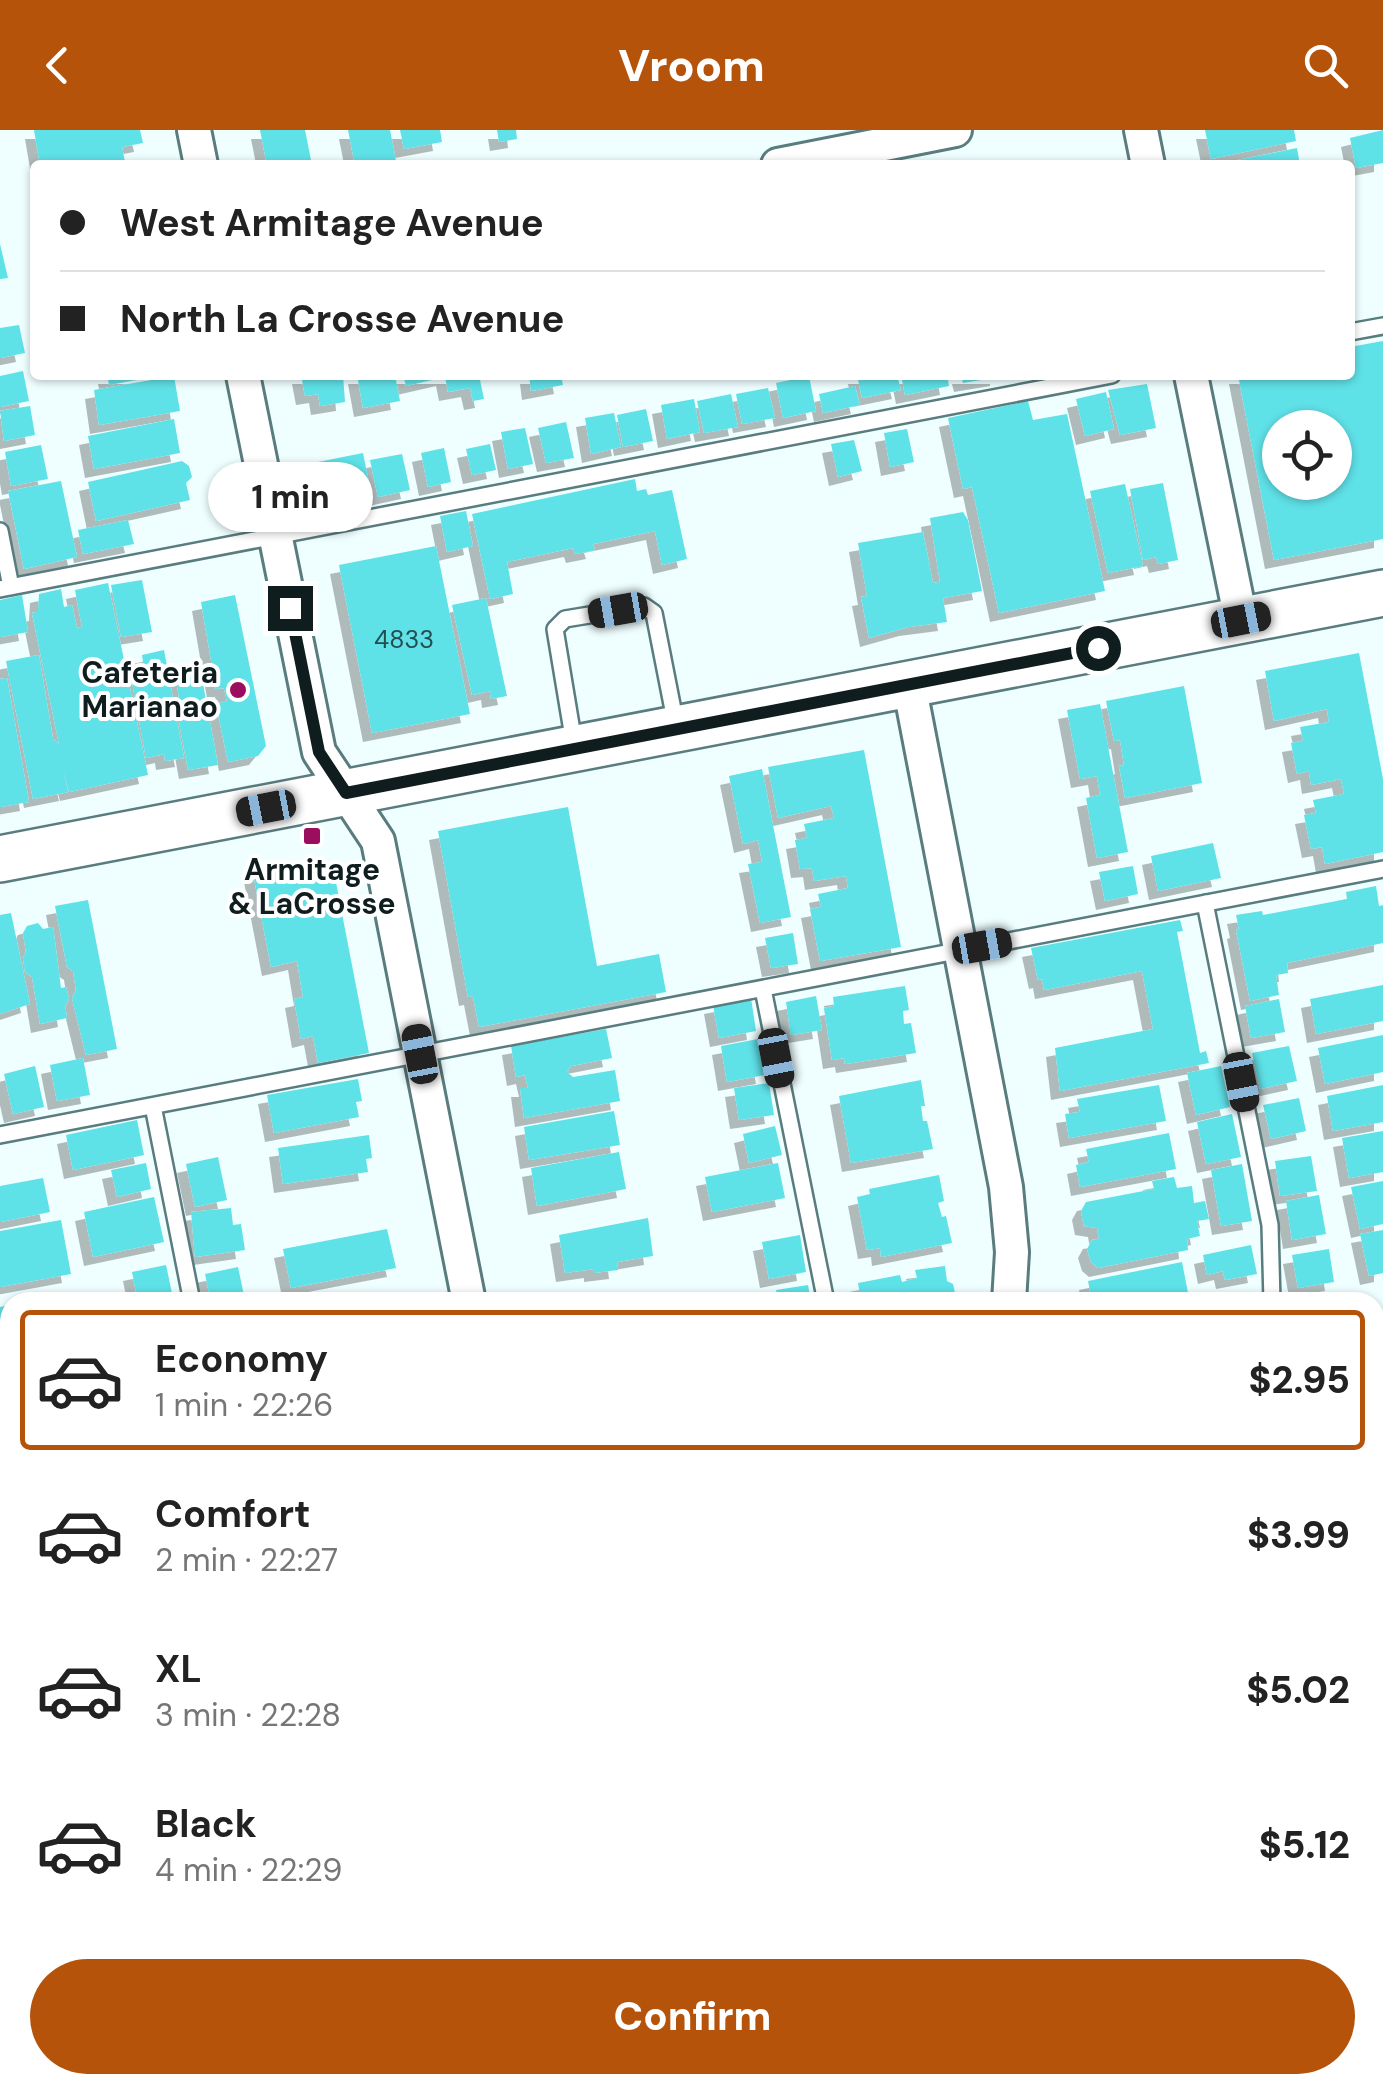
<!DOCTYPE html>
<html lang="en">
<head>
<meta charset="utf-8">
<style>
  body { margin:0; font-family:"DM Sans",sans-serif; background:#f2f2f2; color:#222; height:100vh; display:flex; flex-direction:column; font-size:38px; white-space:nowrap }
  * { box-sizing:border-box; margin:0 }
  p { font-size:32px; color:#767676 }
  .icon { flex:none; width:55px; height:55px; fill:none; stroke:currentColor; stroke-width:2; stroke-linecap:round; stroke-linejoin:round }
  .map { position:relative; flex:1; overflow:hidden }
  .sheet { position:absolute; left:0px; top:1162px; width:1385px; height:802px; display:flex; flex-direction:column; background:#fff; border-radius:30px 30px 0 0; box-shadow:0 2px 8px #0004 }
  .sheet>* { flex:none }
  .banner { position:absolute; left:30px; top:30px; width:1325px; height:220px; border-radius:10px; box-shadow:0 2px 8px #0004; display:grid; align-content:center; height:220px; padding:0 30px; background:#fff }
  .fabs { position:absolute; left:1262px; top:280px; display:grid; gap:20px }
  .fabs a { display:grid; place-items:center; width:90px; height:90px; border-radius:50%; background:#fff; box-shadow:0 2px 8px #0004; font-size:50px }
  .end { position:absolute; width:45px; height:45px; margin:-22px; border:12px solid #0f1d1e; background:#fff; box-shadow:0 0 0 5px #fff }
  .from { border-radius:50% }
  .bubble { position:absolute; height:70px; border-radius:35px; background:#fff; box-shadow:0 2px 8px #0004; font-size:32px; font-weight:800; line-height:70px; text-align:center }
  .car { position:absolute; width:30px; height:60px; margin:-30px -15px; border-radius:12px; box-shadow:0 0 8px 2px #0007; background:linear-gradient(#222 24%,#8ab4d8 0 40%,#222 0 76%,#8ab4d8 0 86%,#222 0) }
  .banner b { display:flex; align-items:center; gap:35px; height:95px; font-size:38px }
  .banner b+b { border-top:2px solid #e0e0e0 }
  .banner i { width:25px; height:25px; background:#222 }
  ul { padding:18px 0 0; list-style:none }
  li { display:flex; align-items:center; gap:30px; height:140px; margin:0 20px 15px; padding:0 10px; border:5px solid transparent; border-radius:10px }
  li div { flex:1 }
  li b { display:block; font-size:38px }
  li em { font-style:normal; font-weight:800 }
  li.current { border-color:#b45309 }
  li>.icon { width:90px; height:90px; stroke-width:1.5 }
  .primary-button { display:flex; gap:20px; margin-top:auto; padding:20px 30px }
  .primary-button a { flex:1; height:115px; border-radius:60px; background:#b45309; color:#fff; font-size:40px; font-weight:800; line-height:115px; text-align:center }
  header { display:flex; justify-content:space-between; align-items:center; height:130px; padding:0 30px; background:#b45309; color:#fff; font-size:45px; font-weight:800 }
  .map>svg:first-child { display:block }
  .built { fill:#cafbfd }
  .building { fill:#5ee1e8; fill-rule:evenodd; filter:url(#shadow) }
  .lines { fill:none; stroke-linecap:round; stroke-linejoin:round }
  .service-casing { stroke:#597c7e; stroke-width:20 }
  .minor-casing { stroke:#597c7e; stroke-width:38 }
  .secondary-casing { stroke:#597c7e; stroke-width:50 }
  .primary-casing { stroke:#597c7e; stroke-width:55 }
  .service { stroke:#fff; stroke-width:15 }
  .minor { stroke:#fff; stroke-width:32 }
  .secondary { stroke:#fff; stroke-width:45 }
  .primary { stroke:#fff; stroke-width:50 }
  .route { stroke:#0f1d1e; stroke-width:12 }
  .poi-dot { fill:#9a0d5f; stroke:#fff; stroke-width:4 }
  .labels { text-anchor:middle; stroke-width:8; stroke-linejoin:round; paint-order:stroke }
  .number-label { font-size:25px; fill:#234e50 }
  .poi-label { font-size:30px; font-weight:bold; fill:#0f1d1e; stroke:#fff; text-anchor:end }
</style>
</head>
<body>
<header><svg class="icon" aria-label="back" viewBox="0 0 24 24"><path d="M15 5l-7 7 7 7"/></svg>Vroom<svg class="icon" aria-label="search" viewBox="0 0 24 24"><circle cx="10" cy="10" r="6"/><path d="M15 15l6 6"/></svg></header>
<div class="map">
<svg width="1383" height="1963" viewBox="0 0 1383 1963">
  <defs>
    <filter id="shadow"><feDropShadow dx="-9" dy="9" stdDeviation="0" flood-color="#0004"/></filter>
  </defs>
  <rect width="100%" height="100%" fill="#effeff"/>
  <path class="built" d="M 118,1955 L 1085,1955 L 1086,1963 L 119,1963 Z"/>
  <path class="building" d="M 34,0 L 140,0 L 143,13 L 122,17 L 125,32 L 40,35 Z
    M 260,0 L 305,0 L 312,35 L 267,35 Z
    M 348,0 L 390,0 L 396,31 L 355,35 Z
    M 400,0 L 440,0 L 442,12 L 404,19 Z
    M 497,0 L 516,0 L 517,9 L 499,12 Z
    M 1205,0 L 1294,0 L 1296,11 L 1211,29 Z
    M 1383,0 L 1383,33 L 1356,38 L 1350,8 Z
    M 1297,18 L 1300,35 L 1224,35 L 1223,33 Z
    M 0,114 L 8,148 L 0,149 Z
    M 19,195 L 25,223 L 0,228 L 0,198 Z
    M 1383,211 L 1383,409 L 1274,430 L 1238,245 L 1350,245 L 1350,217 ZM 1280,298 L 1335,298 L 1335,352 L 1280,352 Z
    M 23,241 L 29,271 L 0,277 L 0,246 Z
    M 107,245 L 153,245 L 153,247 L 109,255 Z
    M 301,245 L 343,245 L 345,272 L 320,276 L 318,264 L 305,266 Z
    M 357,245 L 395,245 L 400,271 L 363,278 Z
    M 403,245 L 479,245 L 484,269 L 473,271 L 470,258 L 448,262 L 445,247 L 406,256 Z
    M 529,245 L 561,245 L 563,255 L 531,261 Z
    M 857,245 L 897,245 L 901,260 L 862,268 Z
    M 901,245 L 947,245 L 949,256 L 905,265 Z
    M 961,245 L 999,245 L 999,247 L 963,253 Z
    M 174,246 L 180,281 L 99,295 L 94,260 Z
    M 809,246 L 816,281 L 783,288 L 776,253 Z
    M 1147,254 L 1156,298 L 1120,305 L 1108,260 Z
    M 855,256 L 860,275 L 823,283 L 819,264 Z
    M 768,258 L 775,288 L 742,294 L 736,264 Z
    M 1106,262 L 1114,299 L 1085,306 L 1076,269 Z
    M 731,264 L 738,297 L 704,303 L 697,271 Z
    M 694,269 L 700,302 L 667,309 L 661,275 Z
    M 1028,271 L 1033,290 L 1067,284 L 1105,461 L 999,483 L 972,357 L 963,359 L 948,288 Z
    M 30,276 L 35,305 L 4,311 L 0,281 Z
    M 646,279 L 653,311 L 623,317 L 617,285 Z
    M 614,283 L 621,317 L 591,324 L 585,288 Z
    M 174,289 L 180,323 L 94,339 L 88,306 Z
    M 566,292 L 574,328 L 546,333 L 538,298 Z
    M 525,298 L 533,334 L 508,339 L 501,302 Z
    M 907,299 L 914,332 L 890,337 L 884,303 Z
    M 854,310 L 862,341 L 838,347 L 831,314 Z
    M 490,314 L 496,340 L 472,345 L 466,319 Z
    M 41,315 L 48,349 L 11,356 L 5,322 Z
    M 444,318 L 451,352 L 428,357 L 421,323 Z
    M 363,323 L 372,368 L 328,377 L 318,332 Z
    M 402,324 L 410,360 L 378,367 L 370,330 Z
    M 182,331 L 189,336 L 192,347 L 186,353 L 190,370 L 96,391 L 88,352 Z
    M 635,349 L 637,361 L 646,359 L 648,365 L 672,360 L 687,429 L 662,435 L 655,401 L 593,414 L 595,420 L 575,424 L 573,418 L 507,432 L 513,464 L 490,469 L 472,384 Z
    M 61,351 L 77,427 L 24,439 L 8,361 Z
    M 1163,353 L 1178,430 L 1158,434 L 1156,427 L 1143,430 L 1130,359 Z
    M 1125,354 L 1143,436 L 1108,443 L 1090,361 Z
    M 466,381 L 473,416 L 447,422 L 440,386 Z
    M 963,382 L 968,390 L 982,461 L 943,468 L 947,492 L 908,497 L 869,508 L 861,467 L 867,466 L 858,413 L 923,402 L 933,453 L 940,452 L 930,388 Z
    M 128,390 L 134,414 L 83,424 L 78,400 Z
    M 436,416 L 470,584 L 372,603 L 339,435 Z
    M 142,450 L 152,502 L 121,507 L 111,455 Z
    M 108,453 L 148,645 L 69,662 L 63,639 L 68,662 L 33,669 L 6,531 L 39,525 L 53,609 L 59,614 L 32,483 L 38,482 L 39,464 L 61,459 L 64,477 L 72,475 L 77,498 L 82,497 L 75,460 Z
    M 22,465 L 28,502 L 0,507 L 0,470 Z
    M 235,465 L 266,616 L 258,626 L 228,632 L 216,574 L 227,571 L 224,558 L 216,559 L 201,472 Z
    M 486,468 L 507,566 L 491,569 L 490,561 L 472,565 L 452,475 Z
    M 164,520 L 184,628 L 165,631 L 164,624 L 146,628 L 130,541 L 144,538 L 142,525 Z
    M 1359,523 L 1383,649 L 1383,722 L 1325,734 L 1322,717 L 1311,719 L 1304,685 L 1316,683 L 1313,670 L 1344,664 L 1341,649 L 1311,655 L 1309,641 L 1297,644 L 1291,613 L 1303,611 L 1300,597 L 1329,592 L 1327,579 L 1274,591 L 1265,541 Z
    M 201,543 L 218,635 L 188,640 L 176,575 L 180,575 L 176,548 Z
    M 7,548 L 29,672 L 0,677 L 0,549 Z
    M 1184,556 L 1202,653 L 1125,668 L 1119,636 L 1124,635 L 1120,610 L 1114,611 L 1106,571 Z
    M 1100,574 L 1128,722 L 1097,728 L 1086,668 L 1100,665 L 1097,646 L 1080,649 L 1067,580 Z
    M 864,620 L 901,817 L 820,831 L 810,779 L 821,777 L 818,764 L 848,758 L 846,746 L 814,751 L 812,738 L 800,739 L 795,710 L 807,708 L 804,694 L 834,688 L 831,676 L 778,688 L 768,637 Z
    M 762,639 L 791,787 L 760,793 L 748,734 L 762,732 L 758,710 L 743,714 L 729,646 Z
    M 568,677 L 597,836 L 659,824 L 666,862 L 479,897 L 473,866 L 468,867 L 438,701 Z
    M 1213,713 L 1221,748 L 1158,761 L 1151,726 Z
    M 322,730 L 333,737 L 369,923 L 318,933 L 313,906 L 301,909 L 294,869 L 303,867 L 297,831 L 271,837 L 253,743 Z
    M 1133,736 L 1138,764 L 1105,771 L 1099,742 Z
    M 1376,756 L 1379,776 L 1383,775 L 1383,813 L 1287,833 L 1288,843 L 1276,845 L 1279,865 L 1250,871 L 1236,800 L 1239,799 L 1236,785 L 1262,781 L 1263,785 L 1347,769 L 1346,762 Z
    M 88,770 L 117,919 L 86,925 L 72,868 L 76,860 L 73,841 L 67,837 L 55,776 Z
    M 11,783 L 30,874 L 0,884 L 0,785 Z
    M 1180,790 L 1183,801 L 1177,802 L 1200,923 L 1206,921 L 1209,933 L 1060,961 L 1055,918 L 1153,899 L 1142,841 L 1044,860 L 1042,849 L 1038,850 L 1031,818 Z
    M 38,793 L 43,799 L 53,797 L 61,858 L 66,857 L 69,869 L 65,876 L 67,888 L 40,894 L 32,847 L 25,842 L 23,828 L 26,822 L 23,803 L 27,796 Z
    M 793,803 L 798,834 L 771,838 L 765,808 Z
    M 1383,855 L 1383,891 L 1316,904 L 1310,869 Z
    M 905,856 L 909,880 L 903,881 L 904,894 L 911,893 L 916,923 L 845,934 L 844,928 L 832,930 L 824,878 L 834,876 L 833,867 Z
    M 816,866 L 822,900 L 791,905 L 786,872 Z
    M 751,868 L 756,901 L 719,908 L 713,875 Z
    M 1279,869 L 1285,902 L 1251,908 L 1245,876 Z
    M 606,899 L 612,928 L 571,936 L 567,942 L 573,947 L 615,940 L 620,971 L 524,988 L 520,958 L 528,958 L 525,945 L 516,947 L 511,916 Z
    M 1383,905 L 1383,942 L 1325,954 L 1318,918 Z
    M 758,909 L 765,945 L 727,952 L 721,916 Z
    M 1289,916 L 1297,951 L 1260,959 L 1252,923 Z
    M 83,928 L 90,965 L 57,971 L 50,935 Z
    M 35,936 L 44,977 L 13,984 L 4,944 Z
    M 1221,936 L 1230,977 L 1196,985 L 1187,943 Z
    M 358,949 L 362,971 L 356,972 L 359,987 L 274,1003 L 267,965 Z
    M 921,950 L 925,976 L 921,976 L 923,991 L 927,991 L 933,1019 L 851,1033 L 839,966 Z
    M 769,953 L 774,985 L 739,990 L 734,958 Z
    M 1159,955 L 1166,991 L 1069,1008 L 1065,984 L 1080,982 L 1077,969 Z
    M 1383,955 L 1383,992 L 1333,1001 L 1327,966 Z
    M 1299,968 L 1306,1001 L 1271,1009 L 1263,975 Z
    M 614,981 L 620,1015 L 529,1030 L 524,997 Z
    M 1232,984 L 1241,1027 L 1206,1034 L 1197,992 Z
    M 137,990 L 144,1025 L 73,1040 L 66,1005 Z
    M 775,996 L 782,1025 L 749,1033 L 743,1004 Z
    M 1383,1001 L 1383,1042 L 1349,1048 L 1342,1008 Z
    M 1169,1003 L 1176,1039 L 1080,1057 L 1076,1035 L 1089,1032 L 1086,1019 Z
    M 369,1005 L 372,1028 L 366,1029 L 368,1042 L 283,1054 L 278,1018 Z
    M 619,1022 L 626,1059 L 537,1076 L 531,1038 Z
    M 1311,1026 L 1317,1061 L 1280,1066 L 1275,1031 Z
    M 218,1027 L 227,1070 L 195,1077 L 186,1034 Z
    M 146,1033 L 151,1059 L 117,1067 L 111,1040 Z
    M 778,1033 L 785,1068 L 712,1082 L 705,1047 Z
    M 1242,1034 L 1252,1091 L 1221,1096 L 1211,1040 Z
    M 939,1045 L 944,1071 L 938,1073 L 942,1087 L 946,1086 L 952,1113 L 881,1127 L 880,1118 L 867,1120 L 857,1067 L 870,1064 L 869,1059 Z
    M 1174,1047 L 1177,1058 L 1192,1056 L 1194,1073 L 1205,1071 L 1209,1089 L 1197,1091 L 1200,1106 L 1187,1109 L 1188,1120 L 1098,1138 L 1091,1132 L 1087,1119 L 1092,1110 L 1099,1109 L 1097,1098 L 1084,1096 L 1081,1081 L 1086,1072 L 1154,1059 L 1152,1051 Z
    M 43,1048 L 50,1082 L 0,1092 L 0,1056 Z
    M 1383,1051 L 1383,1094 L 1360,1099 L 1351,1057 Z
    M 1319,1065 L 1326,1104 L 1292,1110 L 1286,1071 Z
    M 154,1067 L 164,1112 L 93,1127 L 84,1082 Z
    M 231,1078 L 233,1095 L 241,1094 L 245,1120 L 195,1127 L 191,1082 Z
    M 648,1088 L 653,1126 L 617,1132 L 618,1140 L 593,1143 L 593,1139 L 565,1143 L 559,1105 Z
    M 61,1090 L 71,1144 L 0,1157 L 0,1101 Z
    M 387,1099 L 396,1138 L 291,1158 L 283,1119 Z
    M 1383,1100 L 1383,1143 L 1369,1146 L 1360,1104 Z
    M 800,1105 L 806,1142 L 769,1149 L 762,1112 Z
    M 1251,1115 L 1257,1144 L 1225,1150 L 1223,1141 L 1207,1145 L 1203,1125 Z
    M 1329,1119 L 1334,1152 L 1298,1158 L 1292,1125 Z
    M 1182,1132 L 1189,1168 L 1166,1172 L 1092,1172 L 1088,1151 Z
    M 166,1135 L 173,1168 L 138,1172 L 132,1142 Z
    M 945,1136 L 947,1151 L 953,1154 L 956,1167 L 952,1172 L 861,1172 L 858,1153 L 900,1145 L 902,1152 L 917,1148 L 915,1140 Z
    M 238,1137 L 245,1170 L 211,1172 L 205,1144 Z
    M 808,1155 L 811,1172 L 779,1172 L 776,1160 Z
    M 83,1162 L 85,1172 L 40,1172 L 39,1171 Z
    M 10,1175 L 10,1213 L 0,1215 L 0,1177 Z
    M 1383,1619 L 1383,1655 L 1375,1656 L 1375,1620 Z
    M 1383,1668 L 1383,1708 L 1381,1708 L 1375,1669 Z
    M 1381,1880 L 1383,1908 L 1375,1909 L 1375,1882 Z
    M 1383,1918 L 1383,1949 L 1375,1950 L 1375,1919 Z
    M 164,1955 L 402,1955 L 402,1957 L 371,1963 L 166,1963 Z
    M 482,1955 L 622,1955 L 624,1963 L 452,1963 Z
    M 1226,1955 L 1319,1955 L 1320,1963 L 1228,1963 Z"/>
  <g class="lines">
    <g class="service-casing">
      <path id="service" d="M 1350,202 L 1383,196
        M 0,401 L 11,457
        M 0,459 L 1112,245
        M 574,613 L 555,499 L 565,489 L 644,476 L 654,483 L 676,595
        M 1205,773 L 1270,1095 L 1272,1172
        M 763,859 L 826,1172
        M 153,976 L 192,1172
        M 0,1005 L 1383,739
        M 1375,1775 L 1383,1816"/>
    </g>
    <g class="minor-casing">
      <path id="minor" d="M 194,0 L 201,35
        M 1141,0 L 1148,35
        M 778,35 L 955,0
        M 243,245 L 319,622 L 378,711 L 469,1172
        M 1191,245 L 1241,490
        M 909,554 L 1006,1057 L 1012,1122 L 1009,1172
        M 1375,1567 L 1383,1566
        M 1139,1955 L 1141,1963"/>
    </g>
    <g class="secondary-casing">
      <path id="secondary" d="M 0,729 L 1383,463"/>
    </g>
    <g class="primary-casing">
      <path id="primary" d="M 0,1813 L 10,1862
        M 29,1955 L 30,1963"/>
    </g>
    <use href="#service" class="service"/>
    <use href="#minor" class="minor"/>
    <use href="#secondary" class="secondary"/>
    <use href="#primary" class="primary"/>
  </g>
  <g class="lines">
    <path class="route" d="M 290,478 L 319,622 L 346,663 L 1098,518"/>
  </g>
  <g class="poi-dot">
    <circle cx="238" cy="560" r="10"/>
    <rect x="302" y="696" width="20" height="20" rx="5"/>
  </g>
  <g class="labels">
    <g class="number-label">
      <text x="404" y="518">4833</text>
    </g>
    <g class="poi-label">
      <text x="218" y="553">Cafeteria<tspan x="218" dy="34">Marianao</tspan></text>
      <text x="312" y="750" text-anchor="middle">Armitage<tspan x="312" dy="34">&amp; LaCrosse</tspan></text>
    </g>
  </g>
</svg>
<div class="fabs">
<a><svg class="icon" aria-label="locate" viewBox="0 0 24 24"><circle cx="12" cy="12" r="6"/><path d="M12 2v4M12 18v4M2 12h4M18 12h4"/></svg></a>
</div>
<i class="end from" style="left:1098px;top:518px"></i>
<i class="end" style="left:290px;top:478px"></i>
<div class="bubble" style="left:208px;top:332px;width:165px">1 min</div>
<i class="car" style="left:618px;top:480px;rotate:260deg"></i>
<i class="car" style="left:1241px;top:490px;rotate:79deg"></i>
<i class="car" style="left:266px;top:678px;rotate:259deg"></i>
<i class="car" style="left:982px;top:816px;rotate:80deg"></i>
<i class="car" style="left:420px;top:924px;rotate:349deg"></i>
<i class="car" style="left:776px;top:928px;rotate:169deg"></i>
<i class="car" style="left:1241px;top:952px;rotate:169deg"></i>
<div class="banner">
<b><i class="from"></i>West Armitage Avenue</b>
<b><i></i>North La Crosse Avenue</b>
</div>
<section class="sheet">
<ul>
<li class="current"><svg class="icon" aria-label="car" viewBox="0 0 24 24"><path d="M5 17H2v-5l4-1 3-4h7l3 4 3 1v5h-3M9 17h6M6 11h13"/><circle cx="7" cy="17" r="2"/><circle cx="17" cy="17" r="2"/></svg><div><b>Economy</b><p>1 min · 22:26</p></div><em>$2.95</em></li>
<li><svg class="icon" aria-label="car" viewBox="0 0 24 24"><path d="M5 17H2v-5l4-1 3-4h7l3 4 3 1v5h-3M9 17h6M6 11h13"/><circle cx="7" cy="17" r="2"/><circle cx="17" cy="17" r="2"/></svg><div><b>Comfort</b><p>2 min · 22:27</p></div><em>$3.99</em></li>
<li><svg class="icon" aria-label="car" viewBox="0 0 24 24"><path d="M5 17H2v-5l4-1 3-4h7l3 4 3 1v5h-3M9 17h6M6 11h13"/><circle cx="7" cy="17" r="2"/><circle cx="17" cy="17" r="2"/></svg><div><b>XL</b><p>3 min · 22:28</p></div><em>$5.02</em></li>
<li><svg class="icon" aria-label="car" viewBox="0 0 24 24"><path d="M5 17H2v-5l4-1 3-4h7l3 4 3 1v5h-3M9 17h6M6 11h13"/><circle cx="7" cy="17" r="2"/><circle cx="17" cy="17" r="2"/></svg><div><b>Black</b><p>4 min · 22:29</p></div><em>$5.12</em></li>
</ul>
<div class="primary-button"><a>Confirm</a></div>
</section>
</div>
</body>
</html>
